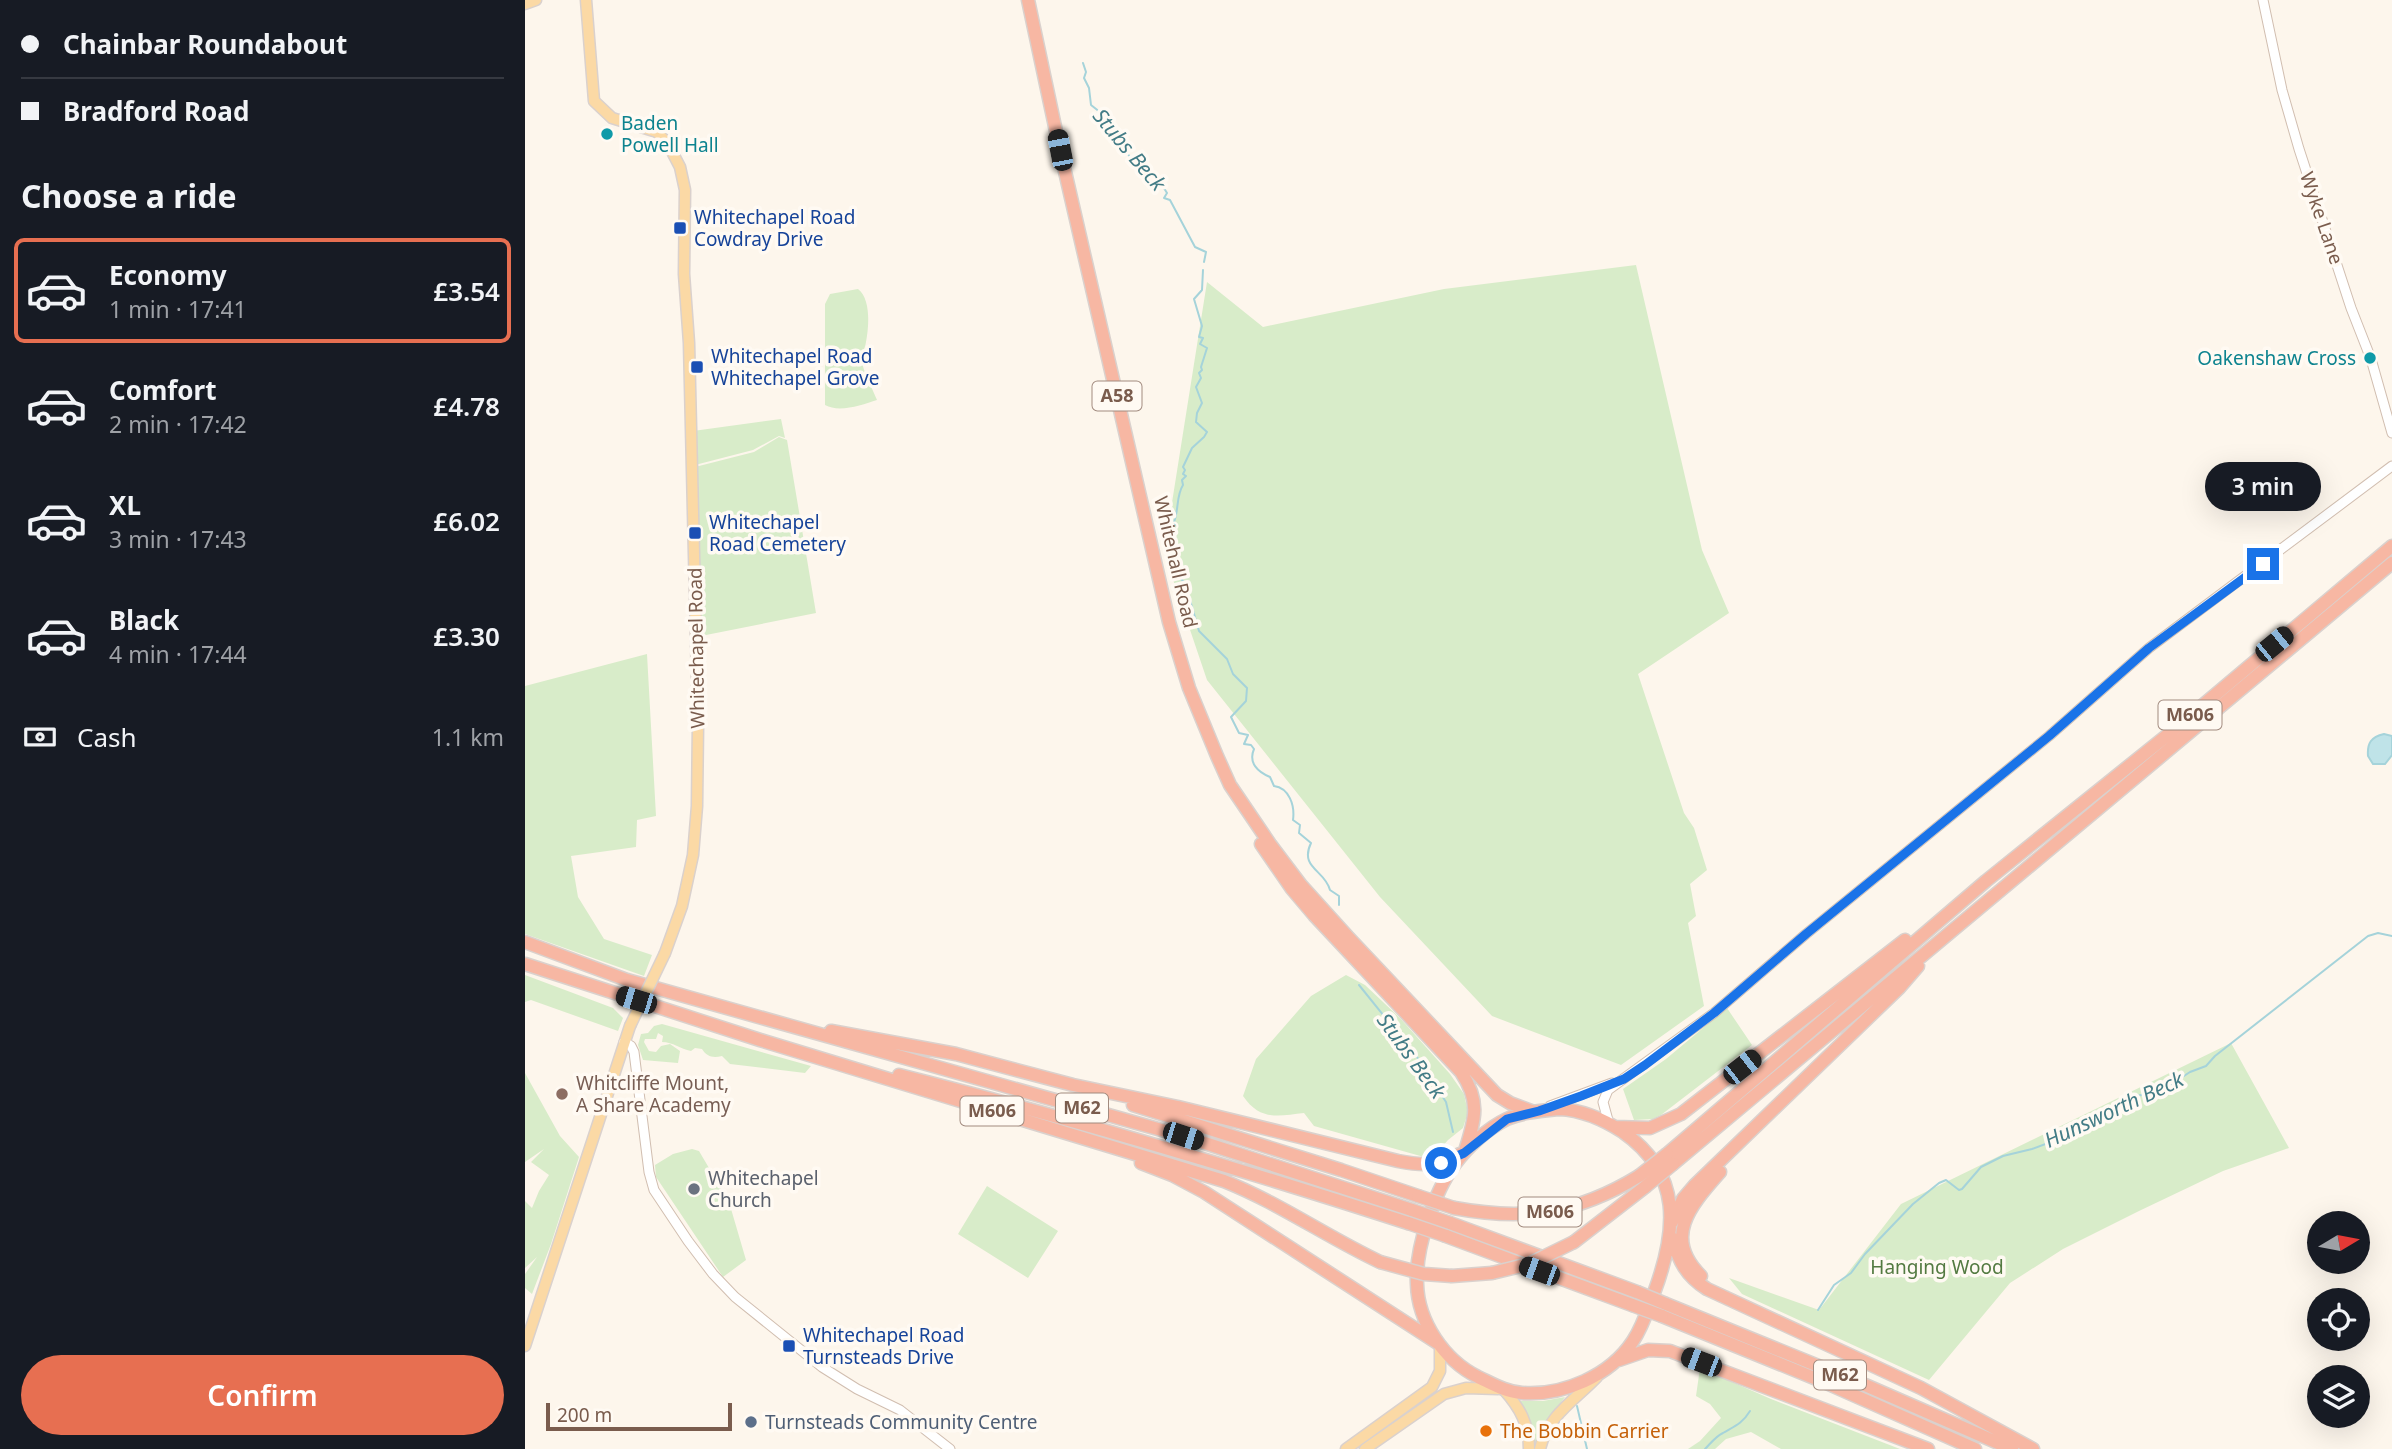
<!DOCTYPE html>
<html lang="en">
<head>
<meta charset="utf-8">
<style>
  body { margin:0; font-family:"Noto Sans",sans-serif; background:#242831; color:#f1f3f6; height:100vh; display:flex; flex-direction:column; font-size:26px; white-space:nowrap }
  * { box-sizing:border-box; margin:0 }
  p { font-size:23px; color:#9ea1a6 }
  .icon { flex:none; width:38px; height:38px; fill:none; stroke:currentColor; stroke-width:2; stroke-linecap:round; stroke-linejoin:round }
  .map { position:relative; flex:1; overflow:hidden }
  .side { display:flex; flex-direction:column; background:#171b24; width:525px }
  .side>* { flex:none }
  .banner { display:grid; align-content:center; height:154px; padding:0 21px; background:#171b24 }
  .needle { width:46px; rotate:80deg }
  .fabs { position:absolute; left:1782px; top:1211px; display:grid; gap:14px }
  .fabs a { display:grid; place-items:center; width:63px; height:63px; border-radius:50%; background:#171b24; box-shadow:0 7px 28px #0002; font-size:35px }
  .scale { position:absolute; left:21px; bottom:18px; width:186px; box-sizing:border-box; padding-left:7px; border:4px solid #7a5c4d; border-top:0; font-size:19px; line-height:24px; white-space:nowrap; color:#7a5c4d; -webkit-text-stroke:5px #fffaf3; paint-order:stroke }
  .end { position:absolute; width:32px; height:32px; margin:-16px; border:9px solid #1a73e8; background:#fff; box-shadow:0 0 0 4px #fff }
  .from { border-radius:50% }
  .bubble { position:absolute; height:49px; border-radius:24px; background:#171b24; box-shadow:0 7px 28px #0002; font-size:23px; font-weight:600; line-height:49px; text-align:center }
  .car { position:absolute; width:21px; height:42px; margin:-21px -10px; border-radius:9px; box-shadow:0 0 5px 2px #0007; background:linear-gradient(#222 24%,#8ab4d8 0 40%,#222 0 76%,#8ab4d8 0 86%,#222 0) }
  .banner b { display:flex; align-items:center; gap:24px; height:66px; font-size:26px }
  .banner b+b { border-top:2px solid #363941 }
  .banner i { width:18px; height:18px; background:#f1f3f6 }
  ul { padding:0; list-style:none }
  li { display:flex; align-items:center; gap:21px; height:105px; margin:0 14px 10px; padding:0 7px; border:4px solid transparent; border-radius:10px }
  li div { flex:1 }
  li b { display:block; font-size:26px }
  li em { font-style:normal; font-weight:600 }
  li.active { border-color:#e76f51 }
  li>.icon { width:63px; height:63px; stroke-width:1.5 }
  h2 { padding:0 21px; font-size:32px; line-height:84px }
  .pay { display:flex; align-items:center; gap:18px; height:77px; padding:0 21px; font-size:26px }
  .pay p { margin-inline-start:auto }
  .action { display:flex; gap:14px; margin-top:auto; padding:14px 21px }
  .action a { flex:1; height:80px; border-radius:42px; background:#e76f51; color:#fff; font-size:28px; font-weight:600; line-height:80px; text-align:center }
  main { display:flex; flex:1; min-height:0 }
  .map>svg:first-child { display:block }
  .green { fill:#d8ecc9 }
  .water { fill:#bfe3e8; stroke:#a5d3da; stroke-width:2 }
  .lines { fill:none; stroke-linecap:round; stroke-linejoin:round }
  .stream { stroke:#a5d3da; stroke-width:2 }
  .minor-casing { stroke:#d1beb0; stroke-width:11 }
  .major-casing { stroke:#dad1cd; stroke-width:13 }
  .highway-casing { stroke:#dad1cd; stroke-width:15 }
  .minor { stroke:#fff; stroke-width:9 }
  .major { stroke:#fbd9a5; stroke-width:10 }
  .highway { stroke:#f7b7a3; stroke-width:12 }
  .major-bridge-casing { stroke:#dad1cd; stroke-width:13; stroke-linecap:butt }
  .highway-bridge-casing { stroke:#dad1cd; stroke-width:15; stroke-linecap:butt }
  .major-bridge { stroke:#fbd9a5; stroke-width:10 }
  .highway-bridge { stroke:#f7b7a3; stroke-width:12 }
  .route { stroke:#1a73e8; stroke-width:9 }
  .culture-dot { fill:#0f9aa8; stroke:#fffaf3; stroke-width:2.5 }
  .transit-dot { fill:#1a4fb4; stroke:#fffaf3; stroke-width:2.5 }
  .education-dot { fill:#8d6e63; stroke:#fffaf3; stroke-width:2.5 }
  .worship-dot { fill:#6b7280; stroke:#fffaf3; stroke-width:2.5 }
  .service-dot { fill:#5c6f8a; stroke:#fffaf3; stroke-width:2.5 }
  .food-dot { fill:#e8710a; stroke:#fffaf3; stroke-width:2.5 }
  .labels { text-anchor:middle; stroke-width:7; stroke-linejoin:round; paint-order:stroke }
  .shield { fill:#fffaf3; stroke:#a28b7f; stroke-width:2 }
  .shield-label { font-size:18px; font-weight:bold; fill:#7a5c4d }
  .culture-label { font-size:19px; fill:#0d838f; stroke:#fffaf3; text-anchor:start }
  .transit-label { font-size:19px; fill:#164399; stroke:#fffaf3; text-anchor:start }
  .street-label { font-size:19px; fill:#7a5c4d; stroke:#fffaf3 }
  .education-label { font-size:19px; fill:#785e54; stroke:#fffaf3; text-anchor:start }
  .worship-label { font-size:19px; fill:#5b616d; stroke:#fffaf3; text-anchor:start }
  .park-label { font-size:19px; fill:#537a41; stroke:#fffaf3 }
  .service-label { font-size:19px; fill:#4e5e75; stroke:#fffaf3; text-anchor:start }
  .food-label { font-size:19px; fill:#c56008; stroke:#fffaf3; text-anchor:start }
  .water-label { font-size:21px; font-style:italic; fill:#437c86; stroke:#fffaf3 }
</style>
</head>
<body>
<main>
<section class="side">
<div class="banner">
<b><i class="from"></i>Chainbar Roundabout</b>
<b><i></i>Bradford Road</b>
</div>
<h2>Choose a ride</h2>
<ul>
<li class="active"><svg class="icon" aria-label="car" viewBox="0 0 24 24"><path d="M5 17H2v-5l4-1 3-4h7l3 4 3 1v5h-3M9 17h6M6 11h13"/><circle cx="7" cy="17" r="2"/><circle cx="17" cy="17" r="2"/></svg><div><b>Economy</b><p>1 min · 17:41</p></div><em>£3.54</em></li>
<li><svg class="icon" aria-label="car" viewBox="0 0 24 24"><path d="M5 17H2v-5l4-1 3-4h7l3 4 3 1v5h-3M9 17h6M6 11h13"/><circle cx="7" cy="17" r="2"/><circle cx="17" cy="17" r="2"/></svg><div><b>Comfort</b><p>2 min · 17:42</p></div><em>£4.78</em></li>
<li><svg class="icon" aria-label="car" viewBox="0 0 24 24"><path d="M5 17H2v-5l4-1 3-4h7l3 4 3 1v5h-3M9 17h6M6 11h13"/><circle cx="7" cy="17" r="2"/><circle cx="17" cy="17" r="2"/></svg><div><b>XL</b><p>3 min · 17:43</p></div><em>£6.02</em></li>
<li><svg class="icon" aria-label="car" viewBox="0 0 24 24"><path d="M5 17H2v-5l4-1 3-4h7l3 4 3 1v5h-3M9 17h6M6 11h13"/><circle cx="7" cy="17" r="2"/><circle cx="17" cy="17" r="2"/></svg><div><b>Black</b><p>4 min · 17:44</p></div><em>£3.30</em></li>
</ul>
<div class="pay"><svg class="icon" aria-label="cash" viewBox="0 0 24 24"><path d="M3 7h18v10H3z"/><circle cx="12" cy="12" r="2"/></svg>Cash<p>1.1 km</p></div>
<div class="action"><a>Confirm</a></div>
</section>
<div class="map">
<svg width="1867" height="1449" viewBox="0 0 1867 1449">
  <rect width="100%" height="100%" fill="#fdf6ec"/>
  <path class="green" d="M 1111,265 L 1177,550 L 1204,613 L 1113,674 L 1159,813 L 1169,828 L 1182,870 L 1165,884 L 1171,916 L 1163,923 L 1179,1006 L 1096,1065 L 967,1016 L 855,897 L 682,680 L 639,553 L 682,282 L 738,327 L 919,289 Z
    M 333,289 C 346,299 344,326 341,342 C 340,349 336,354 337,363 C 340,375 347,388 352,400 C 337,405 314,413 300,405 L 300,304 L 305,294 Z
    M 256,419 L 260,438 L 254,436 L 228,450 L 170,465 L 168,431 Z
    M 254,437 L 262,440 L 291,613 L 176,636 L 170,467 L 229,452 Z
    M 122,654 L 131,816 L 112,820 L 111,847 L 46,856 L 53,897 L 79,939 L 127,955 L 119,976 L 0,934 L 0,686 Z
    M 0,975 L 88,1008 L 98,1018 L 93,1031 L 6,1000 L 0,1002 Z
    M 821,975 L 840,985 L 875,1018 L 925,1074 L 939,1094 L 943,1112 L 938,1128 L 923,1140 L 910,1155 L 899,1157 L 789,1126 L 779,1113 C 753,1116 735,1121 718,1096 L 731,1059 L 786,996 Z
    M 1202,1008 L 1227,1045 L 1136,1115 L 1128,1119 L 1109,1120 L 1098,1089 L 1141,1059 Z
    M 137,1024 L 286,1066 L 280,1073 L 205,1064 L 197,1056 C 188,1058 182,1057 177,1049 L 170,1048 L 166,1051 C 155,1049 148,1042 137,1042 L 138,1036 L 133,1033 L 131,1039 L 120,1039 L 119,1042 L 124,1051 L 131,1052 L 136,1046 L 145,1044 L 155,1051 L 153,1063 L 118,1060 L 113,1045 L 116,1034 L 123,1033 L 129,1026 Z
    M 1706,1043 L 1764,1148 L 1698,1171 L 1614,1211 L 1538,1249 L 1485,1283 L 1404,1380 L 1217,1294 L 1204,1278 L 1294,1310 L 1376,1204 Z
    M 0,1073 L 35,1136 L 54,1157 L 26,1244 L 7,1294 L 0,1288 L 0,1274 L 12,1257 L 0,1268 L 0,1201 L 7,1208 L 14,1191 L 24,1175 L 6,1162 L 19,1149 L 0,1162 Z
    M 167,1149 L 174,1151 L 204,1202 L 221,1260 L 198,1277 L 131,1177 L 130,1165 L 148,1154 Z
    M 462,1186 L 533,1231 L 503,1278 L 433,1234 Z
    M 1175,1368 L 1246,1399 L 1375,1449 L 1256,1449 L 1226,1432 L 1201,1439 L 1190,1449 L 1163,1449 L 1175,1441 L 1196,1418 L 1185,1404 L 1171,1396 Z
    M 1040,1397 L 1016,1429 L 1010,1444 L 1006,1423 L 995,1401 L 1018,1401 Z"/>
  <path class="water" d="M 1859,734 L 1867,736 L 1867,755 L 1860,764 L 1848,764 L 1843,756 C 1842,743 1846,737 1859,734 Z"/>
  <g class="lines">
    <path class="stream" d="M 558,63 L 561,72 L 559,78 L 564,88 L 566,105 L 585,120 L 588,128 L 586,132 L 591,135 L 606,159 L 619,163 L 634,180 L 642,193 L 639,198 L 645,200 L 670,247 L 681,252 L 679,262
      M 678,270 L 677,290 L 669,299 L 677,326 L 674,337 L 678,338 L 675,344 L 682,348 L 676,367 L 677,370 L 674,373 L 676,378 L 671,387 L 677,403 L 672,413 L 671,422 L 682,432 L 679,437 L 667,448 L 658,467 L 660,470 L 658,474 L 661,476 L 657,480 L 658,485 C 651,496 654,509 649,522 L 650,525 L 641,539 L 647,570 L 660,583 L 674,631 L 702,659 L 708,674 L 722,688 L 721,701 L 706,717 L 714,733 L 723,735 L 719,744 L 726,745 L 729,749 C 723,763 733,772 745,777 L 749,786 C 764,788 770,805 768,820 L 775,825 L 774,833 L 786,843 C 774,868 800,870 805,890 L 814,896 L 814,905
      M 834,985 L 892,1057 L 921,1102 L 928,1132
      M 1293,1310 L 1309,1285 L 1326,1273 L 1340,1254 L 1388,1204 L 1414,1183 L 1421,1180 L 1434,1190 L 1437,1189 L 1456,1167 L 1478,1156 L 1507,1149 L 1547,1134 L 1596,1111 L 1611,1096 L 1636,1091 L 1665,1072 L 1681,1066 L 1690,1056 L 1843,936 L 1853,933 L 1867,936
      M 1052,1406 L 1062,1449
      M 1180,1449 C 1185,1444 1191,1436 1198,1433 C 1210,1426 1217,1424 1225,1411"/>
    <g class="minor-casing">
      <path id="minor" d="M 1738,0 L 1757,90 L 1774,149 L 1826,308 L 1846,359 L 1867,433
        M 99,1042 L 106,1046 L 109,1052 L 124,1172 L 129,1190 L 163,1241 L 188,1274 L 210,1297 L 297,1367 L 332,1389 L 375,1410 L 425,1449
        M 1025,1106 L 1087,1083
        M 1084,1124 L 1078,1102 L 1083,1090 L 1189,1013 L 1281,934 L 1524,736 L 1624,648 L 1867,466"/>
    </g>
    <g class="major-casing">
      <path id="major" d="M 61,0 L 69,101 L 87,118 L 132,132 L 143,144 L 155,167 L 160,190 L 159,274 L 164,343 L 173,724 L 172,806 L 168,855 L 157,906 L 140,953
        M 0,4 L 11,0
        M 0,1346 L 105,1026
        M 979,1390 C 995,1408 1004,1424 1004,1449
        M 821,1449 L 907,1387 L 915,1371 L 915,1346
        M 840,1449 L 919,1394 L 941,1388 L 973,1389
        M 1015,1449 C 1023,1415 1049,1401 1072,1377"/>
    </g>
    <g class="highway-casing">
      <path id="highway" d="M 503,0 L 535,150 L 644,622 L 664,688 L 692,756 L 705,785 L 745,844 L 776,885 L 823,937 L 972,1095 L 985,1103 L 1009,1112
        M 736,844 L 767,889 L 789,915 L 936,1072 C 956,1102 950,1119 940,1151
        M 0,942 L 102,980 L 658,1136 L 887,1210
        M 0,964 L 235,1040 L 699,1181 C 754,1203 802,1237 855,1262
        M 306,1031 L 431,1054 L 548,1085 L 653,1107 L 873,1161 C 899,1166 911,1166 935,1154
        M 374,1075 C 546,1118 715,1169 883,1223
        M 608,1105 L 816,1170 L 893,1196
        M 1034,1109 C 1057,1110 1078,1119 1098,1132 C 1158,1174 1152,1231 1129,1293 C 1123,1309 1118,1326 1108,1341 C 1085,1376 1038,1396 997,1393 C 981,1392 968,1384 953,1377 C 919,1360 893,1322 892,1284 C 890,1249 909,1192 930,1164 C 942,1147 963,1128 982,1119 C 998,1112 1016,1111 1034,1109 Z
        M 1090,1127 L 1125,1128 L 1156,1114 L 1380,940
        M 1142,1154 L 1461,881 L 1640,737 L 1867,546
        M 616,1163 L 647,1175 L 679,1192 L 914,1344
        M 1148,1164 L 1867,563
        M 929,1208 C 1000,1221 1052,1214 1114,1176
        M 1147,1222 L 1158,1199 L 1170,1185 L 1374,988 L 1393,966
        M 925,1223 L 1112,1292
        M 921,1236 L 1107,1305
        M 1147,1238 C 1154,1261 1161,1276 1182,1289 L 1396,1388 L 1508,1449
        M 1049,1242 L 1120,1187
        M 927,1276 L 967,1273
        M 1176,1276 C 1136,1237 1167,1204 1195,1172
        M 1141,1304 L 1340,1385 L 1487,1449
        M 1137,1316 L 1299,1382 L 1450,1449
        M 1094,1360 L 1123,1350 L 1145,1351 L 1403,1449"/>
    </g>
    <use href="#minor" class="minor"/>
    <use href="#major" class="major"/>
    <use href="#highway" class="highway"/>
    <g class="major-bridge-casing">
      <path id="major-bridge" d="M 105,1026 L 140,953"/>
    </g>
    <g class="highway-bridge-casing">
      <path id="highway-bridge" d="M 1114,1176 L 1142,1154
        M 1120,1187 L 1148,1164
        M 893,1196 L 929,1208
        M 887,1210 L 925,1223
        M 883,1223 L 921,1236
        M 855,1262 L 899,1274 L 927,1276
        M 967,1273 L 1004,1264 L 1049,1242
        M 1112,1292 L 1141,1304
        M 1107,1305 L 1137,1316"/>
    </g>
    <use href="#major-bridge" class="major-bridge"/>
    <use href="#highway-bridge" class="highway-bridge"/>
  </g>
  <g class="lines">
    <path class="route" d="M 916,1163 L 939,1153 L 982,1119 L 1014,1111 L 1056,1096 L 1099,1079 L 1120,1065 L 1189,1013 L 1281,934 L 1524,736 L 1624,648 L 1738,564"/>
  </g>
  <g class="culture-dot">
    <circle cx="82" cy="134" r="7"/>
    <circle cx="1845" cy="358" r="7"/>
  </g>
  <g class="transit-dot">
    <rect x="148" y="221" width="14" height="14" rx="3.5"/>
    <rect x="165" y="360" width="14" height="14" rx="3.5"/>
    <rect x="163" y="526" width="14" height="14" rx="3.5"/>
    <rect x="257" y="1339" width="14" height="14" rx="3.5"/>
  </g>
  <circle class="education-dot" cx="37" cy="1094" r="7"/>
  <circle class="worship-dot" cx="169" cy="1189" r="7"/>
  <circle class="service-dot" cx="226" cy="1422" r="7"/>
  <circle class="food-dot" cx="961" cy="1431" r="7"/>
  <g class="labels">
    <g class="shield">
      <rect x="567.5" y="381.5" width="49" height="29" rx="5"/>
      <rect x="1633.5" y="700.5" width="63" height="29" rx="5"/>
      <rect x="531" y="1093.5" width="52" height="29" rx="5"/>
      <rect x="435.5" y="1096.5" width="63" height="29" rx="5"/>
      <rect x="993.5" y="1197.5" width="63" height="29" rx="5"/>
      <rect x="1289" y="1360.5" width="52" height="29" rx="5"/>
    </g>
    <g class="shield-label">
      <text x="592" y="402">A58</text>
      <text x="1665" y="721">M606</text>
      <text x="557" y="1114">M62</text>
      <text x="467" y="1117">M606</text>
      <text x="1025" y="1218">M606</text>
      <text x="1315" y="1381">M62</text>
    </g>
    <g class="culture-label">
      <text x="96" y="130">Baden<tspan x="96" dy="22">Powell Hall</tspan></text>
      <text x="1831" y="365" text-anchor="end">Oakenshaw Cross</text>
    </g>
    <g class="transit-label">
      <text x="169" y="224">Whitechapel Road<tspan x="169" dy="22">Cowdray Drive</tspan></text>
      <text x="186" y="363">Whitechapel Road<tspan x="186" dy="22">Whitechapel Grove</tspan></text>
      <text x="184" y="529">Whitechapel<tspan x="184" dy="22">Road Cemetery</tspan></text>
      <text x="278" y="1342">Whitechapel Road<tspan x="278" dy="22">Turnsteads Drive</tspan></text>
    </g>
    <g class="street-label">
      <text transform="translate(1797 218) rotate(71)" y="7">Wyke Lane</text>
      <text transform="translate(651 562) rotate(77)" y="7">Whitehall Road</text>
      <text transform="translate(171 648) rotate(-91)" y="7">Whitechapel Road</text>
    </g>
    <g class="education-label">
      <text x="51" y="1090">Whitcliffe Mount,<tspan x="51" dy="22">A Share Academy</tspan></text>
    </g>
    <g class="worship-label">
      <text x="183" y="1185">Whitechapel<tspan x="183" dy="22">Church</tspan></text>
    </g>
    <g class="park-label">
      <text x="1412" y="1274">Hanging Wood</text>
    </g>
    <g class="service-label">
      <text x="240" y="1429">Turnsteads Community Centre</text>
    </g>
    <g class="food-label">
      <text x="975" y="1438">The Bobbin Carrier</text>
    </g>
    <g class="water-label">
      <text transform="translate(604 150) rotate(50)" y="7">Stubs Beck</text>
      <text transform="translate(886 1056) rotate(54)" y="7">Stubs Beck</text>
      <text transform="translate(1589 1110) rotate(-25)" y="7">Hunsworth Beck</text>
    </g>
  </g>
</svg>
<div class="fabs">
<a><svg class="needle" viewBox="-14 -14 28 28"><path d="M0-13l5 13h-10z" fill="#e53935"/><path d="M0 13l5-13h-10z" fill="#9ea1a6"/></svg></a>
<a><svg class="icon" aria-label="locate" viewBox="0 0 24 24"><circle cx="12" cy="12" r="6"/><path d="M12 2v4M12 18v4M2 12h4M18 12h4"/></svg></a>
<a><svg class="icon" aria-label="layers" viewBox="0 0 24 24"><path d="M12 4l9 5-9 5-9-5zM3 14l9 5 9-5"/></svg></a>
</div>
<div class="scale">200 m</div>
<i class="end from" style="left:916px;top:1163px"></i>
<i class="end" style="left:1738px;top:564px"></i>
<div class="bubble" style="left:1680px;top:462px;width:116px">3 min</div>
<i class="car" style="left:535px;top:150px;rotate:349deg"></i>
<i class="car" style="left:1749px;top:644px;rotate:51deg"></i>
<i class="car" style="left:111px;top:1000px;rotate:287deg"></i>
<i class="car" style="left:1217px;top:1067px;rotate:52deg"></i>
<i class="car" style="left:658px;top:1136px;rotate:108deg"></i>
<i class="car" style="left:1014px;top:1271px;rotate:290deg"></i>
<i class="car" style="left:1176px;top:1362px;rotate:291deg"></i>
</div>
</main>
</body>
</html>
